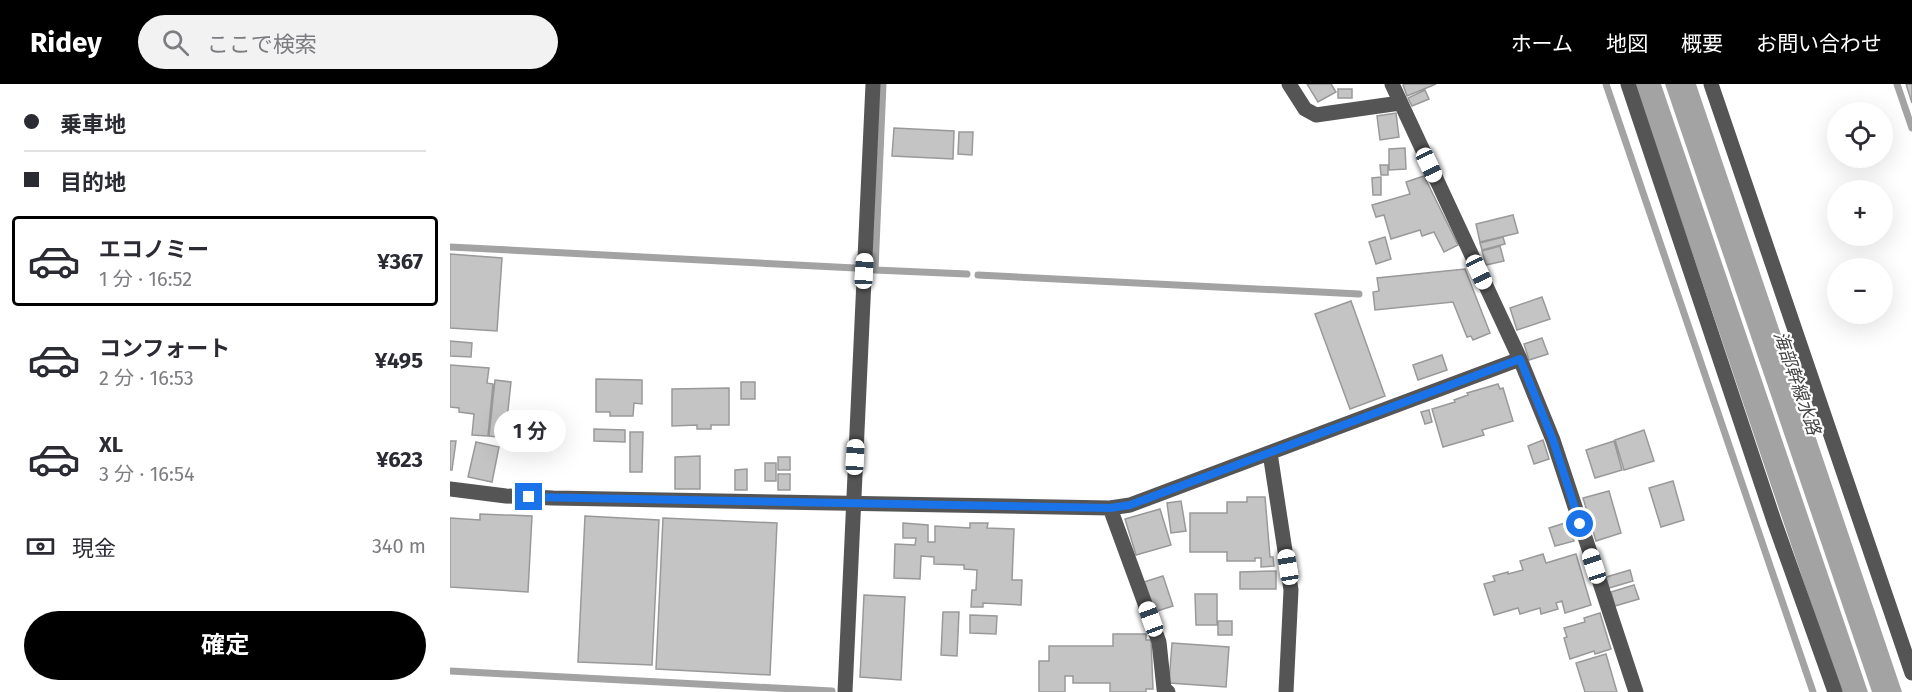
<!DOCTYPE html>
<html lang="ja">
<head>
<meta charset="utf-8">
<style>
  body { margin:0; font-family:"Fira Sans","Noto Sans JP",sans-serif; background:#f2f2f3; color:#2b2b33; height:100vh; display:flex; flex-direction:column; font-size:22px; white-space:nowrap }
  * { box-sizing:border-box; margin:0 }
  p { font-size:20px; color:#7c7c81 }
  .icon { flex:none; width:33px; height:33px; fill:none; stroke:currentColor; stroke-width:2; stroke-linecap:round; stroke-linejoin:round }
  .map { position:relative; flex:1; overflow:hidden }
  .side { display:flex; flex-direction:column; background:#fff; width:450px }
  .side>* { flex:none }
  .guide { display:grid; align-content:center; height:132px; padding:0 24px; background:#fff }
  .tools { position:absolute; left:1377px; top:18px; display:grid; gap:12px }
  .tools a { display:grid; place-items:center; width:66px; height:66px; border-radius:50%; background:#fff; box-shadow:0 6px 24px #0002; font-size:30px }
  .end { position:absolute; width:27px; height:27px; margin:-14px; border:8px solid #1a73e8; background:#fff; box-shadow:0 0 0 3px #fff }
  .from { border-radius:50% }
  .bubble { position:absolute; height:42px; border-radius:21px; background:#fff; box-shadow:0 6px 24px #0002; font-size:20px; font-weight:700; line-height:42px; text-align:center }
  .car { position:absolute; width:18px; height:36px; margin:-18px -9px; border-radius:8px; box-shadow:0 0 4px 2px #0007; background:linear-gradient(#fff 24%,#345 0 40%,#fff 0 76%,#345 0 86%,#fff 0) }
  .guide b { display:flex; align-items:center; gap:21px; height:57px; font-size:22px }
  .guide b+b { border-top:2px solid #e1e1e2 }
  .guide i { width:15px; height:15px; background:#2b2b33 }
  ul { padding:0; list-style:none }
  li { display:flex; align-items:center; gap:18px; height:90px; margin:0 12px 9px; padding:0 12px; border:3px solid transparent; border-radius:6px }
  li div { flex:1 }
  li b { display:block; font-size:22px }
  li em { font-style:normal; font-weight:700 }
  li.current { border-color:#000 }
  li>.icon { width:54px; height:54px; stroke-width:1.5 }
  .pay { display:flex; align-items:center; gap:15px; height:66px; padding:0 24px; font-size:22px }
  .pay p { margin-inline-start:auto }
  .action { display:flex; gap:12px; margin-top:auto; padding:12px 24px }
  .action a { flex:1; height:69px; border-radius:36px; background:#000; color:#fff; font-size:24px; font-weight:700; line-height:69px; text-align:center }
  header { display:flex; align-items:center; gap:36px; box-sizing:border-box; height:84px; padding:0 30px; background:#000; color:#fff }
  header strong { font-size:28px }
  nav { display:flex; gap:33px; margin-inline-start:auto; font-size:21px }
  .search { width:420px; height:54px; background:#f2f2f3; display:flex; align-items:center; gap:15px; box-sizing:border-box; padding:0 21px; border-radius:33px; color:#7c7c81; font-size:22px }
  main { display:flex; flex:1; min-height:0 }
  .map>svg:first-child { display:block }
  .water { fill:#a3a3a3 }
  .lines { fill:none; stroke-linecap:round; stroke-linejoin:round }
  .stream { stroke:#a3a3a3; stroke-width:7 }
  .building { fill:#c4c4c4; stroke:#999; stroke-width:1.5 }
  .minor { stroke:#555; stroke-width:15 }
  .route { stroke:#1a73e8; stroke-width:8 }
  .labels { text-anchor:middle; stroke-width:4.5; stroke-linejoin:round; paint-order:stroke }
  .water-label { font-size:18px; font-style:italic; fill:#444; stroke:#fff }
</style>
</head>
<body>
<header>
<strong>Ridey</strong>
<div class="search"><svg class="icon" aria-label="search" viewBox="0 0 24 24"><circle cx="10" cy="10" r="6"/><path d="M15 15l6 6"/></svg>ここで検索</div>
<nav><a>ホーム</a><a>地図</a><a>概要</a><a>お問い合わせ</a></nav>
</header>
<main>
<section class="side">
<div class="guide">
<b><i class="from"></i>乗車地</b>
<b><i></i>目的地</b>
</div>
<ul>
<li class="current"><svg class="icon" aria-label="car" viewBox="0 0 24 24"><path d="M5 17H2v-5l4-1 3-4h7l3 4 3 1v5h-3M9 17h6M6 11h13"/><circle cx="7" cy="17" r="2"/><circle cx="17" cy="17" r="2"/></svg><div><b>エコノミー</b><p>1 分 · 16:52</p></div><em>¥367</em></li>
<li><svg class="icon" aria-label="car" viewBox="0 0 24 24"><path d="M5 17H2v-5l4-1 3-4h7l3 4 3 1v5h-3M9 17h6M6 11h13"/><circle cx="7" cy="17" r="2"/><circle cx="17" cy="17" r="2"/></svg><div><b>コンフォート</b><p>2 分 · 16:53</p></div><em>¥495</em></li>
<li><svg class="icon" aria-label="car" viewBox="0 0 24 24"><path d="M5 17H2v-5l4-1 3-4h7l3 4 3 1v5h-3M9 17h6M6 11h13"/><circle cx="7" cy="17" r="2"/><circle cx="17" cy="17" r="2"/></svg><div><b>XL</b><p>3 分 · 16:54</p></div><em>¥623</em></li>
</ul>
<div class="pay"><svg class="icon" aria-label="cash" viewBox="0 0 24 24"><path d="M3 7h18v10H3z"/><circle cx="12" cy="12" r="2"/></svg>現金<p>340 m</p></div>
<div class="action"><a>確定</a></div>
</section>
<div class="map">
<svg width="1462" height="608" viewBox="0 0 1462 608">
  <rect width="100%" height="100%" fill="#fff"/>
  <path class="water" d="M 1185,0 L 1211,0 L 1418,608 L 1391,608 Z
    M 1215,0 L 1246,0 L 1452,608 L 1422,608 Z"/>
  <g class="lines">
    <path class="stream" d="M 433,0 L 425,186 L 517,190
      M 1156,0 L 1363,608
      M 1447,0 L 1462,44
      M 0,163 L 405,184
      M 528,191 L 909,210
      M 0,587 L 382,607"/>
  </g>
  <path class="building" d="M 857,0 L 881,0 L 886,8 L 868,18 Z
    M 955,0 L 986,0 L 957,12 L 953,1 Z
    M 1456,0 L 1462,0 L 1462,19 Z
    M 888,5 L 902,5 L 902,14 L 888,14 Z
    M 975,6 L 979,15 L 962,22 L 958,14 Z
    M 946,29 L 949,53 L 930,56 L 927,32 Z
    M 444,44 L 504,47 L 503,75 L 442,72 Z
    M 509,48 L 523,48 L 522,71 L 508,70 Z
    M 955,64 L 956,85 L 939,86 L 939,65 Z
    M 930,81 L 938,81 L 938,91 L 931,91 Z
    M 974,92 L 1008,161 L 994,168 L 984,148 L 972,152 L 970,146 L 941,155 L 934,131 L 926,133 L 922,121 L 960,110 L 956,98 Z
    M 931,93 L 931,111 L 923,111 L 922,94 Z
    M 1063,131 L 1068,149 L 1030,158 L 1026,140 Z
    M 935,153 L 941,175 L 926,180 L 919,158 Z
    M 1053,153 L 1055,160 L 1032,166 L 1030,159 Z
    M 1050,162 L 1054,177 L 1036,181 L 1032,167 Z
    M 0,170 L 52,174 L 47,247 L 0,244 Z
    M 1015,185 L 1040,249 L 1023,256 L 1021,252 L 1017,253 L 1003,218 L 925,226 L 923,208 L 929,207 L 927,194 Z
    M 1092,213 L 1100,235 L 1067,246 L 1060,224 Z
    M 901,217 L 935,312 L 900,325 L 865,230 Z
    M 1092,254 L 1098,270 L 1079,276 L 1074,260 Z
    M 0,257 L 22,259 L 21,273 L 0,272 Z
    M 992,271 L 997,286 L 968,296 L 963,281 Z
    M 0,281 L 39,284 L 37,299 L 43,300 L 38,352 L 22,351 L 24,330 L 9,328 L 9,324 L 0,323 Z
    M 146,295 L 192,296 L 192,320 L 184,319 L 183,332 L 160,332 L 160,328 L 146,328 Z
    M 45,296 L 61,298 L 55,354 L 39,352 Z
    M 291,298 L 305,298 L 305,315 L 291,315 Z
    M 1048,300 L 1050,305 L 1053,304 L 1063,337 L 1032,346 L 1034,351 L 993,363 L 982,325 L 1005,318 L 1004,316 L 1018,311 L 1017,309 Z
    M 279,304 L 279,341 L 261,341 L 261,345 L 247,345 L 247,341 L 222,342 L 222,305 Z
    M 979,326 L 982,338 L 975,340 L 971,328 Z
    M 144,345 L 175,346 L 175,358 L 144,357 Z
    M 1194,346 L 1204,377 L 1174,386 L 1165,356 Z
    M 180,348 L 193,348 L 192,388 L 180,388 Z
    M 1093,356 L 1099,375 L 1084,380 L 1078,362 Z
    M 0,357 L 6,357 L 2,386 L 0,386 Z
    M 1164,357 L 1172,386 L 1145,394 L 1136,366 Z
    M 26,358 L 49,363 L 42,398 L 18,393 Z
    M 250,372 L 250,405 L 225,405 L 225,373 Z
    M 328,373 L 340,373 L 340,386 L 328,386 Z
    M 315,379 L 326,379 L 326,397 L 315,397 Z
    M 297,385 L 297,406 L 285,406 L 285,386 Z
    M 328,390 L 340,390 L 340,406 L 328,406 Z
    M 1223,397 L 1234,436 L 1211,443 L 1199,404 Z
    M 1159,407 L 1171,449 L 1146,457 L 1133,414 Z
    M 797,413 L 815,413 L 820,473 L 823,473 L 824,482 L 811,483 L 811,474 L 805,474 L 805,477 L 777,477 L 777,468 L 740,468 L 740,429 L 777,429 L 777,418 L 797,418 Z
    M 731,417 L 736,447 L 721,449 L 717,419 Z
    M 710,425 L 721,461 L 686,471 L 675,435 Z
    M 30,430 L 82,432 L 78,508 L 0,503 L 0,434 L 30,436 Z
    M 135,432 L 209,436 L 202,581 L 128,578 Z
    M 213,434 L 327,439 L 320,591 L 206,585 Z
    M 1118,438 L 1124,457 L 1105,462 L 1099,444 Z
    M 453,439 L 478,441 L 478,458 L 485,458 L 485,442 L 520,444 L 520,439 L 538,439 L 537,444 L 564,445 L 562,496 L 572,496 L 571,521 L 533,519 L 533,523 L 521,523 L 522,506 L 526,506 L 527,486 L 514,485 L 514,481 L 484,480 L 484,473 L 471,472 L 470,495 L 444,494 L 445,460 L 465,461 L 466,454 L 453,454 Z
    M 1093,470 L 1096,479 L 1126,470 L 1141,521 L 1115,529 L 1112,517 L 1106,519 L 1108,525 L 1091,530 L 1090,524 L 1070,530 L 1068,524 L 1044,531 L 1034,500 L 1045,497 L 1043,492 L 1058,488 L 1058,490 L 1073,486 L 1070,477 Z
    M 1180,486 L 1183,497 L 1159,504 L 1156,493 Z
    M 826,487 L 826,505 L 790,505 L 790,488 Z
    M 713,492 L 723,522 L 704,528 L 694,498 Z
    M 1184,501 L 1189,515 L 1165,522 L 1161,508 Z
    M 745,510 L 767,510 L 767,541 L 746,541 Z
    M 414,511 L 455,513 L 451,596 L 410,593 Z
    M 493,528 L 509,528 L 507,572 L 491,571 Z
    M 1150,529 L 1161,565 L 1145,570 L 1144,567 L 1120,575 L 1114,554 L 1117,553 L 1114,544 L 1135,538 L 1134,534 Z
    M 520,531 L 547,532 L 546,550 L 520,549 Z
    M 768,537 L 782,537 L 782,551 L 768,551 Z
    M 663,550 L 696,550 L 696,556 L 701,556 L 703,605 L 696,605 L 696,608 L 660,608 L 660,599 L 623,599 L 623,592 L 615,592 L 615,608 L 589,608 L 589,577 L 599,577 L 599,562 L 663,562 Z
    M 722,559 L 779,563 L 776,603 L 719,599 Z
    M 1156,570 L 1167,608 L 1135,608 L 1126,579 Z"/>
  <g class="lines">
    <path class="minor" d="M 839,0 L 855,25 L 866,31 L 950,19
      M 942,0 L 1070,275 L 1103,356 L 1186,608
      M 1178,0 L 1324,437 L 1385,608
      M 1261,0 L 1462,589
      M 820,369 L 841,506 L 836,608
      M 0,405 L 56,412 L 103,414 L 660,424 L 680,421 L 1070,275
      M 660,424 L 709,558 L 714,605 L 718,608
      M 395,608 L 423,0"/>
  </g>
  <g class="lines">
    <path class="route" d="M 79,413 L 660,424 L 680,421 L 1070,275 L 1103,356 L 1130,440"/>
  </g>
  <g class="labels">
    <g class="water-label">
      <text transform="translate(1347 299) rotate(71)" y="6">海部幹線水路</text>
    </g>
  </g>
</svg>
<div class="tools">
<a><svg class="icon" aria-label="locate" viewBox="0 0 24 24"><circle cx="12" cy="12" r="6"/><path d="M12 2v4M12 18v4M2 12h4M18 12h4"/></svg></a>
<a>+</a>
<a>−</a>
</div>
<i class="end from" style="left:1130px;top:440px"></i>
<i class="end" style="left:79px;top:413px"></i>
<div class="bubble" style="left:44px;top:326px;width:72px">1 分</div>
<i class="car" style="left:979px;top:81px;rotate:155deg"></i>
<i class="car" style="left:414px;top:187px;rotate:3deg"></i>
<i class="car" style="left:1029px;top:188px;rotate:155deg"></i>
<i class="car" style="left:405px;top:373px;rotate:3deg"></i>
<i class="car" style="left:1144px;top:482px;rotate:342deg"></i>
<i class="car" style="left:838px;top:483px;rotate:351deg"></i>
<i class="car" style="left:701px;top:535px;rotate:340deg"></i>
</div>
</main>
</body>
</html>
